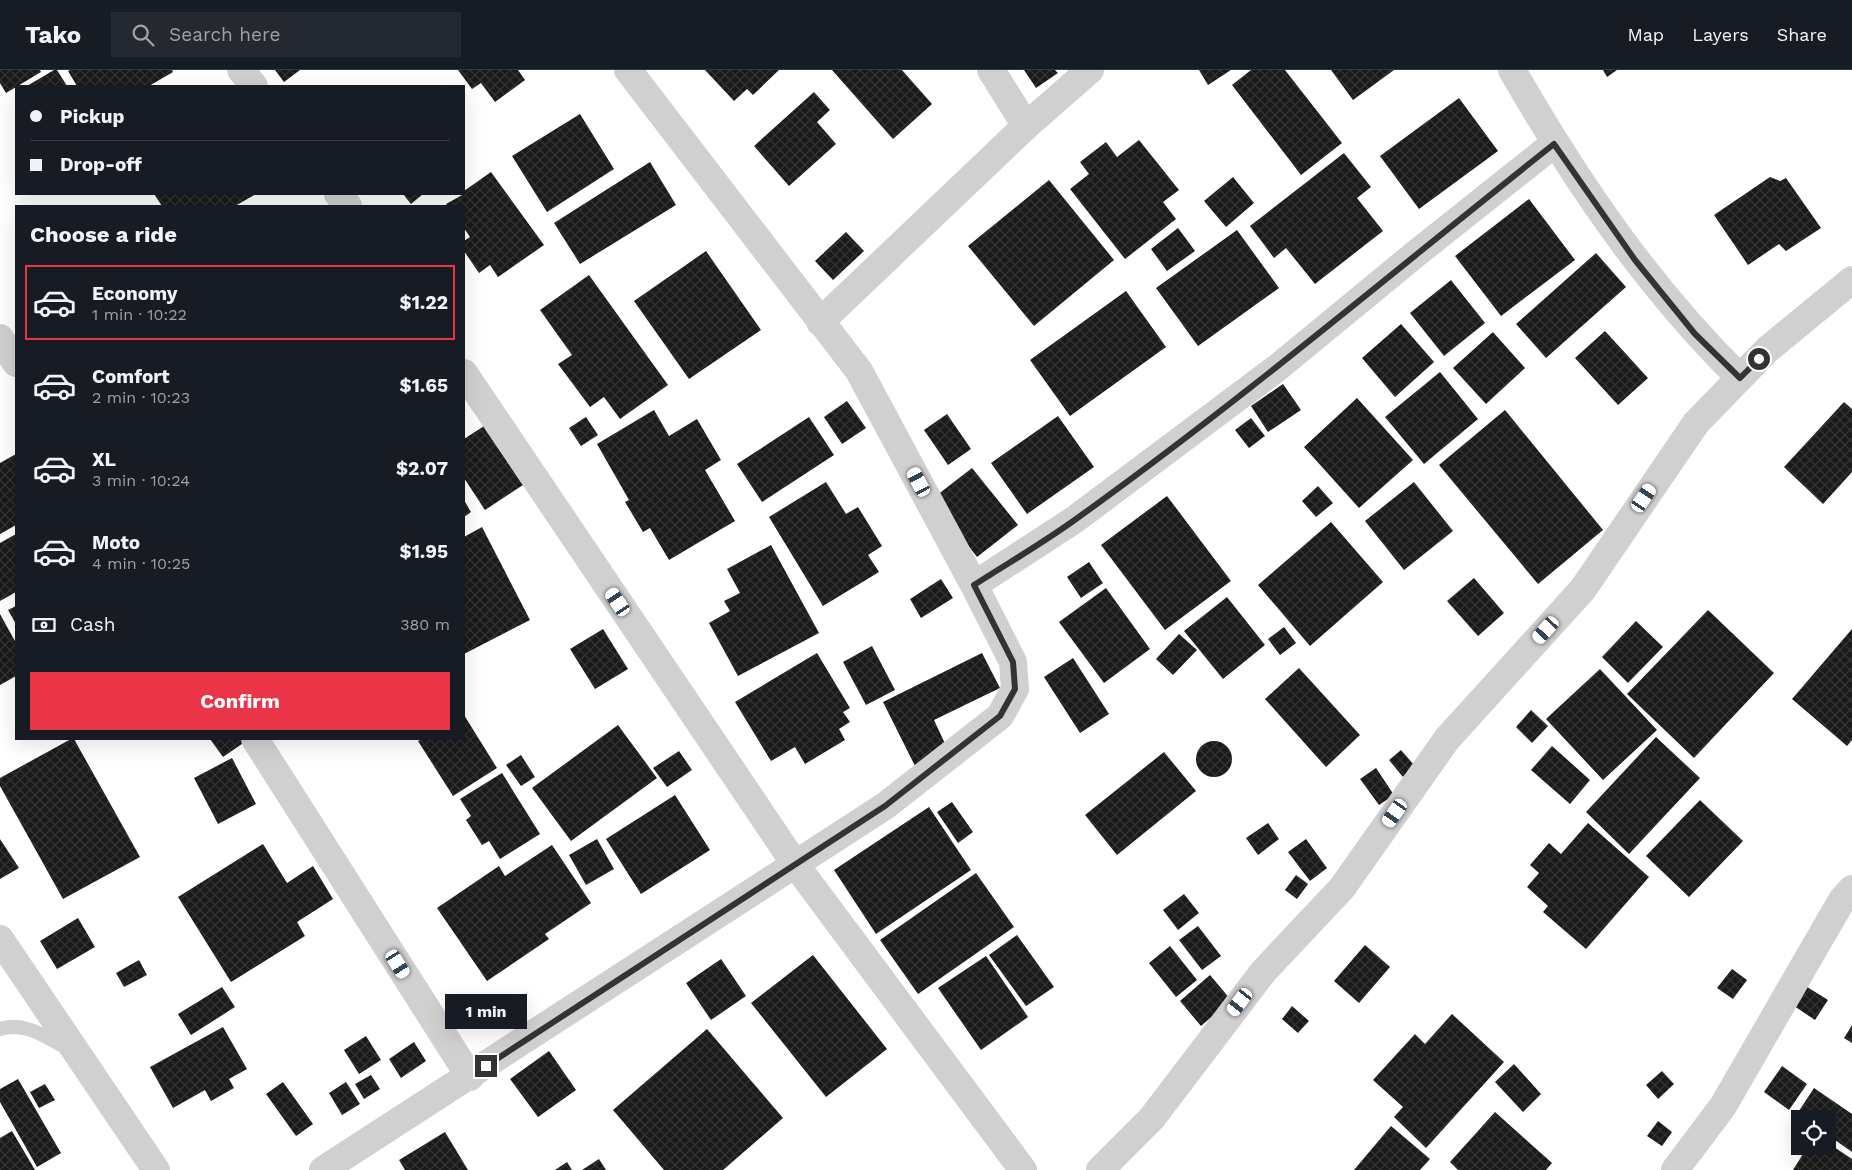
<!DOCTYPE html>
<html lang="en">
<head>
<meta charset="utf-8">
<style>
  body { margin:0; font-family:"Work Sans",sans-serif; background:#242831; color:#f1f3f6; height:100vh; display:flex; flex-direction:column; font-size:19px; white-space:nowrap }
  * { box-sizing:border-box; margin:0 }
  p { font-size:16px; color:#9ea1a6 }
  .icon { flex:none; width:28px; height:28px; fill:none; stroke:currentColor; stroke-width:2; stroke-linecap:round; stroke-linejoin:round }
  .map { position:relative; flex:1; overflow:hidden }
  .panel { position:absolute; left:15px; top:135px; width:450px; height:535px; display:flex; flex-direction:column; background:#171b24; border-radius:0px; box-shadow:0 5px 20px #0002 }
  .panel>* { flex:none }
  .guide { position:absolute; left:15px; top:15px; width:450px; height:110px; border-radius:0px; box-shadow:0 5px 20px #0002; display:grid; align-content:center; height:110px; padding:0 15px; background:#171b24 }
  .controls { position:absolute; left:1791px; top:1040px; display:grid; gap:10px }
  .controls a { display:grid; place-items:center; width:45px; height:45px; border-radius:0px; background:#171b24; box-shadow:0 5px 20px #0002; font-size:25px }
  .end { position:absolute; width:22px; height:22px; margin:-11px; border:6px solid #333; background:#fff; box-shadow:0 0 0 2px #fff }
  .from { border-radius:50% }
  .bubble { position:absolute; height:35px; border-radius:0px; background:#171b24; box-shadow:0 5px 20px #0002; font-size:16px; font-weight:700; line-height:35px; text-align:center }
  .car { position:absolute; width:15px; height:30px; margin:-15px -8px; border-radius:6px; box-shadow:0 0 4px 1px #0007; background:linear-gradient(#fff 24%,#345 0 40%,#fff 0 76%,#345 0 86%,#fff 0) }
  .guide b { display:flex; align-items:center; gap:18px; height:48px; font-size:19px }
  .guide b+b { border-top:1px solid #363941 }
  .guide i { width:12px; height:12px; background:#f1f3f6 }
  ul { padding:0; list-style:none }
  li { display:flex; align-items:center; gap:15px; height:75px; margin:0 10px 8px; padding:0 5px; border:2px solid transparent; border-radius:0px }
  li div { flex:1 }
  li b { display:block; font-size:19px }
  li em { font-style:normal; font-weight:700 }
  li.on { border-color:#ea3549 }
  li>.icon { width:45px; height:45px; stroke-width:1.5 }
  h2 { padding:0 15px; font-size:22px; line-height:60px }
  .pay { display:flex; align-items:center; gap:12px; height:55px; padding:0 15px; font-size:19px }
  .pay p { margin-inline-start:auto }
  .primary-button { display:flex; gap:10px; margin-top:auto; padding:10px 15px }
  .primary-button a { flex:1; height:58px; border-radius:0px; background:#ea3549; color:#fff; font-size:20px; font-weight:700; line-height:58px; text-align:center }
  header { display:flex; align-items:center; gap:30px; box-sizing:border-box; height:70px; padding:0 25px; background:#171b24; border-bottom:1px solid #363941 }
  header strong { font-size:24px }
  nav { display:flex; gap:28px; margin-inline-start:auto; font-size:18px }
  .search { width:350px; height:45px; background:#242831; display:flex; align-items:center; gap:12px; box-sizing:border-box; padding:0 18px; border-radius:0px; color:#9ea1a6; font-size:19px }
  .map>svg:first-child { display:block }
  .building { fill:url(#building-cross-hatch) }
  .lines { fill:none; stroke-linecap:round; stroke-linejoin:round }
  .service { stroke:#d0d0d0; stroke-width:14 }
  .minor { stroke:#d0d0d0; stroke-width:28 }
  .route { stroke:#333; stroke-width:6 }
</style>
</head>
<body>
<header>
<strong>Tako</strong>
<div class="search"><svg class="icon" aria-label="search" viewBox="0 0 24 24"><circle cx="10" cy="10" r="6"/><path d="M15 15l6 6"/></svg>Search here</div>
<nav><a>Map</a><a>Layers</a><a>Share</a></nav>
</header>
<div class="map">
<svg width="1852" height="1100" viewBox="0 0 1852 1100">
  <defs>
    <pattern id="building-cross-hatch" width="8" height="8" patternUnits="userSpaceOnUse" patternTransform="scale(1.25)"><rect width="8" height="8" fill="#1a1a1a"/><path d="M0 0l8 8M0 8l8-8" fill="none" stroke="#333"/></pattern>
  </defs>
  <rect width="100%" height="100%" fill="#fff"/>
  <path class="building" d="M 0,0 L 40,0 L 41,2 L 6,23 L 0,13 Z
    M 54,0 L 57,0 L 67,16 L 27,16 Z
    M 70,0 L 172,0 L 173,2 L 149,16 L 77,16 L 68,1 Z
    M 275,0 L 300,0 L 284,12 Z
    M 458,0 L 518,0 L 525,10 L 495,32 L 481,13 L 472,19 Z
    M 705,0 L 779,0 L 753,25 L 747,19 L 734,31 Z
    M 832,0 L 902,0 L 932,34 L 893,69 Z
    M 1024,0 L 1055,0 L 1058,3 L 1036,18 Z
    M 1199,0 L 1231,0 L 1208,15 Z
    M 1251,0 L 1285,0 L 1342,73 L 1301,105 L 1232,15 Z
    M 1331,0 L 1394,0 L 1353,30 Z
    M 1603,0 L 1617,0 L 1607,7 Z
    M 814,22 L 830,40 L 817,52 L 836,74 L 789,116 L 754,76 Z
    M 1459,28 L 1498,81 L 1419,139 L 1380,86 Z
    M 580,44 L 614,99 L 547,142 L 512,86 Z
    M 1139,70 L 1179,120 L 1163,132 L 1176,149 L 1125,189 L 1070,119 L 1089,104 L 1080,92 L 1106,72 L 1117,87 Z
    M 1344,83 L 1371,117 L 1357,128 L 1383,161 L 1315,214 L 1286,178 L 1274,188 L 1250,156 Z
    M 650,92 L 676,135 L 580,194 L 554,153 Z
    M 491,102 L 544,175 L 498,207 L 490,195 L 479,203 L 464,181 L 464,171 L 470,167 L 464,158 L 464,136 L 448,136 L 446,134 L 464,124 L 464,121 Z
    M 1233,107 L 1254,133 L 1226,157 L 1204,131 Z
    M 1770,107 L 1780,111 L 1786,108 L 1821,158 L 1786,181 L 1779,174 L 1748,195 L 1714,145 Z
    M 1049,110 L 1114,190 L 1034,256 L 968,176 Z
    M 154,124 L 256,124 L 235,136 L 162,136 Z
    M 403,124 L 423,124 L 411,134 Z
    M 1529,129 L 1575,190 L 1501,246 L 1455,186 Z
    M 1178,158 L 1195,181 L 1167,201 L 1151,179 Z
    M 1237,160 L 1279,218 L 1198,276 L 1156,218 Z
    M 846,162 L 864,181 L 833,210 L 815,191 Z
    M 706,181 L 761,260 L 689,309 L 634,231 Z
    M 1596,183 L 1626,217 L 1546,288 L 1516,254 Z
    M 589,205 L 668,315 L 620,349 L 604,327 L 590,337 L 558,294 L 572,285 L 540,240 Z
    M 1451,210 L 1485,253 L 1444,286 L 1410,243 Z
    M 1126,221 L 1166,277 L 1070,346 L 1030,290 Z
    M 1401,254 L 1434,292 L 1395,327 L 1362,288 Z
    M 1605,261 L 1648,308 L 1618,335 L 1575,288 Z
    M 1493,262 L 1525,298 L 1486,334 L 1453,298 Z
    M 1440,302 L 1478,349 L 1424,394 L 1385,347 Z
    M 1283,314 L 1301,340 L 1268,362 L 1251,336 Z
    M 1357,328 L 1413,390 L 1359,438 L 1304,377 Z
    M 847,331 L 866,358 L 842,374 L 824,347 Z
    M 1844,332 L 1852,339 L 1852,402 L 1823,434 L 1784,397 Z
    M 654,340 L 669,366 L 697,349 L 721,390 L 705,400 L 735,451 L 669,490 L 650,458 L 643,462 L 625,432 L 629,430 L 597,374 Z
    M 1505,340 L 1603,460 L 1538,514 L 1439,395 Z
    M 947,344 L 971,379 L 948,395 L 924,360 Z
    M 1058,346 L 1094,397 L 1027,444 L 991,393 Z
    M 586,347 L 598,365 L 581,376 L 569,358 Z
    M 809,347 L 834,385 L 762,432 L 737,394 Z
    M 1251,348 L 1265,366 L 1249,378 L 1235,360 Z
    M 484,356 L 523,415 L 485,440 L 464,408 L 464,369 Z
    M 16,384 L 16,455 L 0,464 L 0,393 Z
    M 972,398 L 1018,455 L 977,487 L 932,429 Z
    M 826,412 L 846,444 L 858,437 L 882,476 L 868,485 L 879,502 L 823,536 L 769,447 Z
    M 1414,412 L 1453,461 L 1404,500 L 1365,451 Z
    M 1318,416 L 1333,433 L 1316,447 L 1302,431 Z
    M 1167,426 L 1231,511 L 1165,560 L 1101,475 Z
    M 464,430 L 471,442 L 464,447 Z
    M 1331,452 L 1383,512 L 1310,576 L 1258,515 Z
    M 482,457 L 530,550 L 464,584 L 464,467 Z
    M 16,464 L 16,522 L 0,531 L 0,473 Z
    M 771,475 L 819,563 L 738,606 L 709,553 L 730,541 L 724,531 L 740,523 L 727,499 Z
    M 1089,492 L 1103,513 L 1081,528 L 1067,507 Z
    M 1474,508 L 1504,543 L 1478,566 L 1447,531 Z
    M 941,509 L 953,528 L 921,548 L 910,529 Z
    M 1106,518 L 1150,579 L 1104,613 L 1059,552 Z
    M 1227,527 L 1265,575 L 1223,609 L 1184,561 Z
    M 16,536 L 16,554 L 8,540 Z
    M 1708,540 L 1774,603 L 1694,688 L 1627,624 Z
    M 0,544 L 16,573 L 16,606 L 0,615 Z
    M 1636,551 L 1663,577 L 1628,613 L 1602,587 Z
    M 1284,557 L 1296,573 L 1280,585 L 1268,569 Z
    M 603,559 L 628,599 L 595,619 L 570,579 Z
    M 1852,559 L 1852,670 L 1847,676 L 1792,629 Z
    M 1179,564 L 1197,580 L 1173,605 L 1156,589 Z
    M 872,576 L 895,620 L 866,635 L 843,592 Z
    M 817,583 L 850,638 L 843,642 L 850,652 L 839,659 L 845,670 L 805,694 L 795,677 L 771,691 L 735,632 Z
    M 982,583 L 1000,618 L 934,650 L 948,680 L 915,696 L 883,632 Z
    M 1073,588 L 1109,644 L 1080,663 L 1044,607 Z
    M 1299,598 L 1360,665 L 1326,697 L 1265,629 Z
    M 1600,599 L 1657,660 L 1603,710 L 1546,649 Z
    M 1531,640 L 1548,656 L 1532,673 L 1516,657 Z
    M 464,645 L 497,698 L 453,726 L 418,671 L 422,669 L 464,669 Z
    M 618,655 L 657,708 L 571,771 L 532,718 Z
    M 1656,667 L 1700,708 L 1629,784 L 1586,742 Z
    M 71,669 L 74,669 L 140,787 L 63,829 L 0,716 L 0,708 Z
    M 210,669 L 249,669 L 223,687 Z
    M1196 689a18 18 0 1 1 36 0a18 18 0 1 1-36 0Z
    M 1552,676 L 1590,710 L 1570,734 L 1531,700 Z
    M 1401,680 L 1415,696 L 1403,707 L 1389,690 Z
    M 679,681 L 692,700 L 667,717 L 653,698 Z
    M 1164,682 L 1196,721 L 1117,785 L 1085,745 Z
    M 521,685 L 535,707 L 521,716 L 506,695 Z
    M 232,688 L 256,734 L 218,754 L 194,708 Z
    M 1376,698 L 1394,725 L 1379,735 L 1360,709 Z
    M 502,703 L 540,764 L 500,789 L 489,771 L 482,775 L 466,750 L 471,746 L 460,729 Z
    M 675,725 L 710,780 L 641,824 L 606,769 Z
    M 1700,730 L 1743,771 L 1689,827 L 1646,786 Z
    M 952,732 L 973,762 L 958,773 L 937,742 Z
    M 929,737 L 971,800 L 876,864 L 834,800 Z
    M 1268,753 L 1279,769 L 1258,785 L 1246,768 Z
    M 1588,753 L 1649,807 L 1586,879 L 1543,842 L 1548,836 L 1527,817 L 1539,803 L 1530,795 L 1549,773 L 1561,784 Z
    M 0,769 L 19,798 L 0,809 Z
    M 597,769 L 614,799 L 586,815 L 569,785 Z
    M 1306,769 L 1327,798 L 1310,811 L 1288,782 Z
    M 263,774 L 287,813 L 313,796 L 333,829 L 297,852 L 305,866 L 231,912 L 178,827 Z
    M 552,775 L 591,833 L 545,864 L 549,869 L 487,911 L 437,838 L 499,796 L 505,806 Z
    M 976,803 L 1014,857 L 918,924 L 880,870 Z
    M 1296,805 L 1308,814 L 1297,829 L 1285,820 Z
    M 1184,824 L 1199,843 L 1178,860 L 1163,840 Z
    M 78,848 L 95,877 L 57,899 L 40,871 Z
    M 1198,856 L 1221,886 L 1202,900 L 1179,870 Z
    M 1017,865 L 1054,917 L 1026,936 L 989,885 Z
    M 1365,875 L 1390,897 L 1359,933 L 1334,911 Z
    M 1170,876 L 1197,910 L 1176,927 L 1149,893 Z
    M 813,885 L 887,979 L 826,1027 L 751,933 Z
    M 986,886 L 1028,947 L 981,980 L 938,918 Z
    M 721,889 L 746,926 L 711,950 L 686,913 Z
    M 139,890 L 147,905 L 124,917 L 116,903 Z
    M 1732,899 L 1747,910 L 1733,929 L 1717,918 Z
    M 1210,905 L 1231,930 L 1201,956 L 1180,931 Z
    M 1804,915 L 1828,930 L 1815,950 L 1791,934 Z
    M 222,917 L 235,937 L 191,965 L 178,944 Z
    M 1292,936 L 1309,951 L 1298,963 L 1282,949 Z
    M 1452,944 L 1504,992 L 1426,1078 L 1394,1047 L 1403,1037 L 1373,1010 L 1415,964 L 1425,974 Z
    M 1852,955 L 1852,973 L 1844,968 Z
    M 223,957 L 247,999 L 229,1009 L 234,1018 L 211,1031 L 205,1020 L 173,1038 L 150,997 Z
    M 707,959 L 783,1048 L 723,1100 L 664,1100 L 613,1040 Z
    M 366,966 L 381,990 L 359,1004 L 344,980 Z
    M 414,972 L 426,991 L 401,1008 L 389,989 Z
    M 549,981 L 576,1020 L 538,1047 L 510,1009 Z
    M 1514,994 L 1541,1024 L 1523,1042 L 1495,1012 Z
    M 1782,996 L 1807,1014 L 1789,1040 L 1764,1022 Z
    M 1662,1001 L 1674,1014 L 1658,1029 L 1646,1015 Z
    M 371,1005 L 380,1019 L 364,1029 L 355,1014 Z
    M 18,1009 L 61,1083 L 37,1097 L 0,1032 L 0,1019 Z
    M 283,1012 L 313,1054 L 296,1066 L 266,1024 Z
    M 346,1012 L 360,1034 L 342,1045 L 329,1023 Z
    M 45,1014 L 55,1030 L 39,1038 L 30,1022 Z
    M 1814,1018 L 1852,1044 L 1852,1082 L 1828,1065 L 1828,1049 L 1803,1049 L 1797,1044 Z
    M 1495,1042 L 1552,1093 L 1546,1100 L 1458,1100 L 1450,1092 Z
    M 1658,1051 L 1672,1062 L 1662,1076 L 1647,1066 Z
    M 1391,1056 L 1430,1089 L 1420,1100 L 1354,1100 Z
    M 12,1061 L 35,1100 L 0,1100 L 0,1068 Z
    M 445,1062 L 468,1100 L 405,1100 L 399,1090 Z
    M 1828,1073 L 1852,1089 L 1852,1100 L 1793,1100 L 1808,1076 L 1828,1076 Z
    M 599,1089 L 606,1100 L 582,1100 Z
    M 567,1092 L 572,1100 L 555,1100 Z"/>
  <g class="lines">
    <path class="service" d="M 0,959 C 24,951 46,967 67,978"/>
    <path class="minor" d="M 241,0 L 254,16
      M 991,0 L 1026,56
      M 1512,0 C 1577,113 1647,216 1740,308
      M 338,124 L 348,136
      M 820,252 L 1026,56 L 1090,0
      M 0,268 L 16,293
      M 464,303 L 795,794 L 1023,1100
      M 974,515 L 1074,450 L 1277,298 L 1418,182 L 1554,74
      M 255,669 L 470,1007
      M 0,869 L 156,1100
      M 323,1100 L 885,736 L 1000,646 L 1015,619 L 1013,592 L 974,515 L 859,301 L 628,0
      M 1100,1100 L 1152,1048 L 1263,902 L 1342,818 L 1447,669 L 1583,519 L 1696,353 L 1768,279 L 1852,210
      M 1675,1100 L 1723,1036 L 1842,830 L 1852,819"/>
  </g>
  <g class="lines">
    <path class="route" d="M 486,996 L 885,736 L 1000,646 L 1015,619 L 1013,592 L 974,515 C 1008,493 1043,473 1076,449 C 1241,331 1395,200 1554,74 L 1635,190 L 1695,264 L 1740,308 L 1759,289"/>
  </g>
</svg>
<div class="controls">
<a><svg class="icon" aria-label="locate" viewBox="0 0 24 24"><circle cx="12" cy="12" r="6"/><path d="M12 2v4M12 18v4M2 12h4M18 12h4"/></svg></a>
</div>
<i class="end from" style="left:1759px;top:289px"></i>
<i class="end" style="left:486px;top:996px"></i>
<div class="bubble" style="left:445px;top:924px;width:82px">1 min</div>
<i class="car" style="left:919px;top:412px;rotate:332deg"></i>
<i class="car" style="left:1644px;top:428px;rotate:34deg"></i>
<i class="car" style="left:618px;top:532px;rotate:326deg"></i>
<i class="car" style="left:1546px;top:560px;rotate:222deg"></i>
<i class="car" style="left:1395px;top:743px;rotate:215deg"></i>
<i class="car" style="left:398px;top:894px;rotate:148deg"></i>
<i class="car" style="left:1240px;top:932px;rotate:217deg"></i>
<div class="guide">
<b><i class="from"></i>Pickup</b>
<b><i></i>Drop-off</b>
</div>
<section class="panel">
<h2>Choose a ride</h2>
<ul>
<li class="on"><svg class="icon" aria-label="car" viewBox="0 0 24 24"><path d="M5 17H2v-5l4-1 3-4h7l3 4 3 1v5h-3M9 17h6M6 11h13"/><circle cx="7" cy="17" r="2"/><circle cx="17" cy="17" r="2"/></svg><div><b>Economy</b><p>1 min · 10:22</p></div><em>$1.22</em></li>
<li><svg class="icon" aria-label="car" viewBox="0 0 24 24"><path d="M5 17H2v-5l4-1 3-4h7l3 4 3 1v5h-3M9 17h6M6 11h13"/><circle cx="7" cy="17" r="2"/><circle cx="17" cy="17" r="2"/></svg><div><b>Comfort</b><p>2 min · 10:23</p></div><em>$1.65</em></li>
<li><svg class="icon" aria-label="car" viewBox="0 0 24 24"><path d="M5 17H2v-5l4-1 3-4h7l3 4 3 1v5h-3M9 17h6M6 11h13"/><circle cx="7" cy="17" r="2"/><circle cx="17" cy="17" r="2"/></svg><div><b>XL</b><p>3 min · 10:24</p></div><em>$2.07</em></li>
<li><svg class="icon" aria-label="car" viewBox="0 0 24 24"><path d="M5 17H2v-5l4-1 3-4h7l3 4 3 1v5h-3M9 17h6M6 11h13"/><circle cx="7" cy="17" r="2"/><circle cx="17" cy="17" r="2"/></svg><div><b>Moto</b><p>4 min · 10:25</p></div><em>$1.95</em></li>
</ul>
<div class="pay"><svg class="icon" aria-label="cash" viewBox="0 0 24 24"><path d="M3 7h18v10H3z"/><circle cx="12" cy="12" r="2"/></svg>Cash<p>380 m</p></div>
<div class="primary-button"><a>Confirm</a></div>
</section>
</div>
</body>
</html>
